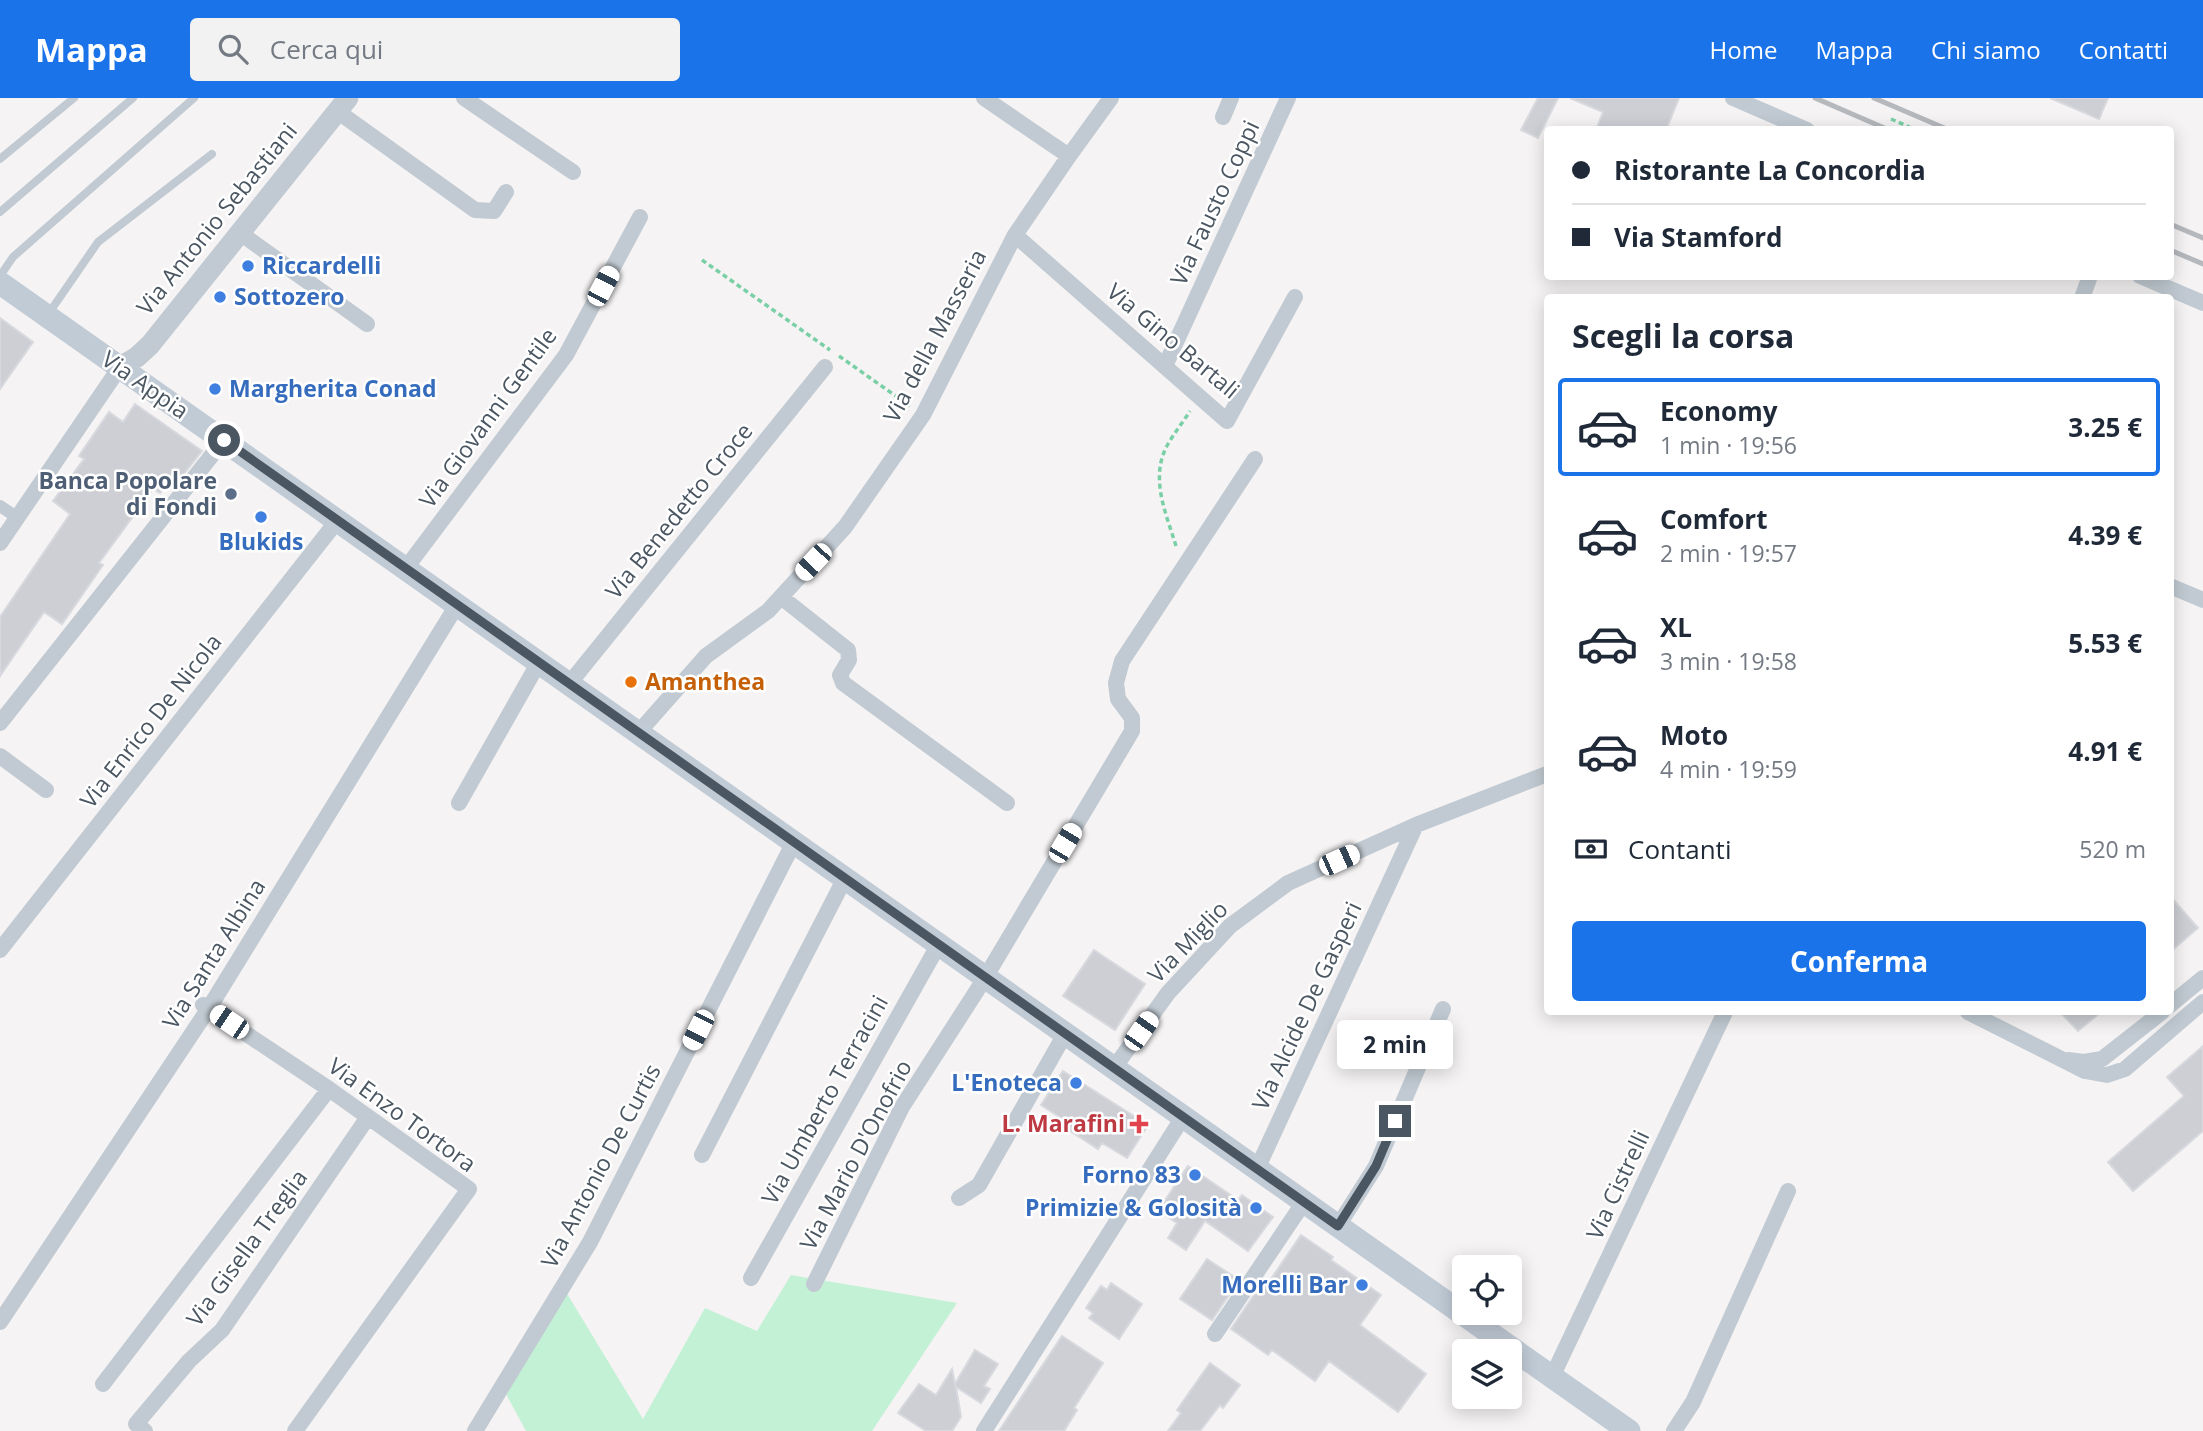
<!DOCTYPE html>
<html lang="it">
<head>
<meta charset="utf-8">
<style>
  body { margin:0; font-family:"Open Sans",sans-serif; background:#f2f2f3; color:#1f2937; height:100vh; display:flex; flex-direction:column; font-size:26px; white-space:nowrap }
  * { box-sizing:border-box; margin:0 }
  p { font-size:23px; color:#747a83 }
  .icon { flex:none; width:38px; height:38px; fill:none; stroke:currentColor; stroke-width:2; stroke-linecap:round; stroke-linejoin:round }
  .map { position:relative; flex:1; overflow:hidden }
  .sheet { position:absolute; left:1544px; top:196px; width:630px; height:721px; display:flex; flex-direction:column; background:#fff; border-radius:7px; box-shadow:0 4px 18px #0003 }
  .sheet>* { flex:none }
  .hud { position:absolute; left:1544px; top:28px; width:630px; height:154px; border-radius:7px; box-shadow:0 4px 18px #0003; display:grid; align-content:center; height:154px; padding:0 28px; background:#fff }
  .tools { position:absolute; left:1452px; top:1157px; display:grid; gap:14px }
  .tools a { display:grid; place-items:center; width:70px; height:70px; border-radius:7px; background:#fff; box-shadow:0 4px 18px #0003; font-size:35px }
  .end { position:absolute; width:32px; height:32px; margin:-16px; border:9px solid #4a5661; background:#fff; box-shadow:0 0 0 4px #fff }
  .from { border-radius:50% }
  .bubble { position:absolute; height:49px; border-radius:7px; background:#fff; box-shadow:0 4px 18px #0003; font-size:23px; font-weight:700; line-height:49px; text-align:center }
  .car { position:absolute; width:21px; height:42px; margin:-21px -10px; border-radius:9px; box-shadow:0 0 5px 2px #0007; background:linear-gradient(#fff 24%,#345 0 40%,#fff 0 76%,#345 0 86%,#fff 0) }
  .hud b { display:flex; align-items:center; gap:24px; height:66px; font-size:26px }
  .hud b+b { border-top:2px solid #e0e1e3 }
  .hud i { width:18px; height:18px; background:#1f2937 }
  ul { padding:0; list-style:none }
  li { display:flex; align-items:center; gap:21px; height:98px; margin:0 14px 10px; padding:0 14px; border:4px solid transparent; border-radius:7px }
  li div { flex:1 }
  li b { display:block; font-size:26px }
  li em { font-style:normal; font-weight:700 }
  li.selected { border-color:#1a73e8 }
  li>.icon { width:63px; height:63px; stroke-width:1.5 }
  h2 { padding:0 28px; font-size:32px; line-height:84px }
  .pay { display:flex; align-items:center; gap:18px; height:77px; padding:0 28px; font-size:26px }
  .pay p { margin-inline-start:auto }
  .primary-button { display:flex; gap:14px; margin-top:auto; padding:14px 28px }
  .primary-button a { flex:1; height:80px; border-radius:7px; background:#1a73e8; color:#fff; font-size:28px; font-weight:700; line-height:80px; text-align:center }
  header { display:flex; align-items:center; gap:42px; box-sizing:border-box; height:98px; padding:0 35px; background:#1a73e8; color:#fff }
  header strong { font-size:33px }
  nav { display:flex; gap:38px; margin-inline-start:auto; font-size:24px }
  .search { width:490px; height:63px; background:#f2f2f3; display:flex; align-items:center; gap:18px; box-sizing:border-box; padding:0 24px; border-radius:7px; color:#747a83; font-size:26px }
  .map>svg:first-child { display:block }
  .green { fill:#c3f1d5 }
  .building { fill:#cdcfd5; stroke:#d7d9de; stroke-width:2 }
  .lines { fill:none; stroke-linecap:round; stroke-linejoin:round }
  .path { stroke:#7ad0a6; stroke-width:3.5; stroke-dasharray:5 3.5; stroke-linecap:butt }
  .service { stroke:#c1cad2; stroke-width:8 }
  .pedestrian { stroke:#c1cad2; stroke-width:12 }
  .minor { stroke:#c1cad2; stroke-width:16 }
  .tertiary { stroke:#c1cad2; stroke-width:21 }
  .secondary { stroke:#c1cbd6; stroke-width:23 }
  .rail { stroke:#b5b8bd; stroke-width:5 }
  .route { stroke:#4a5661; stroke-width:9 }
  .shop-dot { fill:#3f7fe0; stroke:#fff; stroke-width:2.5 }
  .service-dot { fill:#5c6f8a; stroke:#fff; stroke-width:2.5 }
  .food-dot { fill:#e8710a; stroke:#fff; stroke-width:2.5 }
  .health-dot { fill:#e0444e; stroke:#fff; stroke-width:2.5 }
  .labels { text-anchor:middle; stroke-width:5; stroke-linejoin:round; paint-order:stroke }
  .street-label { font-size:23px; fill:#4a5661; stroke:#fff }
  .shop-label { font-size:23px; font-weight:bold; fill:#366cbe; stroke:#fff; text-anchor:end }
  .service-label { font-size:23px; font-weight:bold; fill:#4e5e75; stroke:#fff; text-anchor:end }
  .food-label { font-size:23px; font-weight:bold; fill:#c56008; stroke:#fff; text-anchor:start }
  .health-label { font-size:23px; font-weight:bold; fill:#be3a42; stroke:#fff; text-anchor:end }
</style>
</head>
<body>
<header>
<strong>Mappa</strong>
<div class="search"><svg class="icon" aria-label="search" viewBox="0 0 24 24"><circle cx="10" cy="10" r="6"/><path d="M15 15l6 6"/></svg>Cerca qui</div>
<nav><a>Home</a><a>Mappa</a><a>Chi siamo</a><a>Contatti</a></nav>
</header>
<div class="map">
<svg width="2203" height="1333" viewBox="0 0 2203 1333">
  <rect width="100%" height="100%" fill="#f5f3f3"/>
  <path class="green" d="M 791,1177 L 957,1205 L 872,1333 L 526,1333 L 506,1296 L 566,1194 L 643,1321 L 705,1210 L 757,1233 Z"/>
  <path class="building" d="M 1538,0 L 1558,0 L 1538,40 L 1521,32 Z
    M 1570,0 L 1679,0 L 1666,32 L 1596,32 L 1603,14 Z
    M 2050,0 L 2108,0 L 2099,21 Z
    M 0,220 L 33,244 L 0,291 Z
    M 135,306 L 202,353 L 175,387 L 169,382 L 160,395 L 153,391 L 99,465 L 103,467 L 62,526 L 44,514 L 0,578 L 0,519 L 70,416 L 53,403 L 84,361 L 79,358 L 109,314 L 123,324 Z
    M 2170,798 L 2198,830 L 2170,854 Z
    M 1094,852 L 1145,886 L 1115,932 L 1063,898 Z
    M 2060,914 L 2101,914 L 2078,933 Z
    M 2203,948 L 2203,1033 L 2133,1093 L 2108,1064 L 2184,998 L 2167,979 Z
    M 1063,973 L 1148,1027 L 1127,1060 L 1102,1045 L 1098,1051 L 1064,1029 L 1067,1024 L 1041,1007 Z
    M 1188,1068 L 1238,1102 L 1242,1097 L 1273,1119 L 1248,1153 L 1205,1123 L 1186,1152 L 1168,1140 L 1177,1125 L 1158,1113 Z
    M 1301,1137 L 1333,1159 L 1331,1162 L 1381,1197 L 1360,1227 L 1426,1276 L 1398,1314 L 1329,1263 L 1315,1283 L 1272,1252 L 1268,1257 L 1231,1231 L 1256,1194 L 1260,1197 Z
    M 1207,1161 L 1239,1182 L 1212,1222 L 1180,1201 Z
    M 1111,1185 L 1142,1206 L 1119,1241 L 1089,1220 L 1093,1215 L 1086,1210 L 1101,1188 L 1107,1192 Z
    M 1062,1238 L 1103,1265 L 1074,1310 L 1077,1312 L 1064,1333 L 999,1333 Z
    M 975,1252 L 998,1266 L 984,1288 L 990,1291 L 981,1305 L 956,1289 L 961,1319 L 952,1333 L 926,1333 L 898,1315 L 919,1286 L 936,1297 L 952,1271 L 955,1286 Z
    M 1210,1265 L 1240,1287 L 1223,1310 L 1220,1307 L 1200,1333 L 1168,1333 L 1181,1315 L 1177,1312 Z"/>
  <g class="lines">
    <path class="path" d="M 1891,21 L 1916,32
      M 702,162 L 830,252
      M 839,258 L 910,308
      M 1176,448 C 1166,415 1149,379 1168,346 C 1175,334 1183,324 1190,313"/>
    <path class="service" d="M 0,61 L 74,0
      M 0,114 L 133,0
      M 0,178 L 13,159 L 194,0
      M 49,215 L 98,144 L 212,56"/>
    <path class="pedestrian" d="M 0,408 L 18,420"/>
    <path class="minor" d="M 464,0 L 573,74
      M 984,0 L 1069,58
      M 1733,0 L 1807,32
      M 337,13 L 475,112 L 494,113 L 506,94
      M 1223,19 L 1231,0
      M 240,135 L 367,226
      M 1015,137 L 1227,323 L 1295,199
      M 2140,178 L 2203,205
      M 2082,200 L 2090,178
      M 1165,268 L 1288,0
      M 0,445 L 120,269
      M 406,470 L 566,257 L 640,119
      M 2170,488 L 2203,502
      M 781,499 L 848,552 L 849,562 L 840,577 L 843,585 L 1007,705
      M 569,586 L 825,269
      M 0,625 L 224,342
      M 638,635 L 706,558 L 768,513 L 845,429 L 923,317 L 1015,137 L 1069,58 L 1111,0
      M 0,658 L 46,692
      M 459,705 L 539,564
      M 0,852 L 337,423
      M 203,907 L 329,991 L 469,1091 L 295,1333
      M 2170,907 L 2203,880
      M 1968,914 L 2085,973 L 2107,977 L 2125,971 L 2203,904
      M 2068,962 L 2084,964 L 2102,961 L 2162,914
      M 1114,970 L 1168,895 L 1230,828 L 1288,785 L 1416,727 L 1547,676
      M 702,1057 L 845,780
      M 1257,1071 L 1416,727
      M 959,1100 L 979,1087 L 1065,936
      M 1338,1128 L 1376,1068 L 1443,911
      M 751,1180 L 939,846
      M 814,1186 L 902,1009 L 985,880 L 1132,633 L 1132,620 L 1118,601 L 1116,585 L 1122,563 L 1255,361
      M 0,1224 L 209,910 L 457,507
      M 1215,1236 L 1304,1104
      M 1552,1279 L 1725,914
      M 103,1286 L 329,991
      M 145,1333 L 136,1326 L 189,1263 L 222,1232 L 368,1019
      M 475,1333 L 590,1144 L 794,744
      M 984,1333 L 1183,1019
      M 1674,1333 L 1693,1304 L 1788,1093"/>
    <path class="tertiary" d="M 120,269 L 137,259 L 150,247 L 348,0"/>
    <path class="secondary" d="M 0,185 L 1629,1333"/>
    <path class="rail" d="M 1815,0 L 1889,32
      M 1874,0 L 1949,32
      M 2170,126 L 2203,140
      M 2170,152 L 2203,166"/>
  </g>
  <g class="lines">
    <path class="route" d="M 224,342 L 1338,1128 L 1376,1068 L 1395,1023"/>
  </g>
  <g class="shop-dot">
    <circle cx="248" cy="168" r="7"/>
    <circle cx="220" cy="199" r="7"/>
    <circle cx="215" cy="291" r="7"/>
    <circle cx="261" cy="419" r="7"/>
    <circle cx="1076" cy="985" r="7"/>
    <circle cx="1195" cy="1077" r="7"/>
    <circle cx="1256" cy="1110" r="7"/>
    <circle cx="1362" cy="1187" r="7"/>
  </g>
  <circle class="service-dot" cx="231" cy="396" r="7"/>
  <circle class="food-dot" cx="631" cy="584" r="7"/>
  <path class="health-dot" d="M1135.5 1015.5h7v7h7v7h-7v7h-7v-7h-7v-7h7z"/>
  <g class="labels">
    <g class="street-label">
      <text transform="translate(1215 105) rotate(-65)" y="8">Via Fausto Coppi</text>
      <text transform="translate(217 121) rotate(-51)" y="8">Via Antonio Sebastiani</text>
      <text transform="translate(935 238) rotate(-62)" y="8">Via della Masseria</text>
      <text transform="translate(1173 243) rotate(40)" y="8">Via Gino Bartali</text>
      <text transform="translate(145 287) rotate(35)" y="8">Via Appia</text>
      <text transform="translate(488 320) rotate(-54)" y="8">Via Giovanni Gentile</text>
      <text transform="translate(679 413) rotate(-51)" y="8">Via Benedetto Croce</text>
      <text transform="translate(151 623) rotate(-52)" y="8">Via Enrico De Nicola</text>
      <text transform="translate(1188 844) rotate(-46)" y="8">Via Miglio</text>
      <text transform="translate(214 856) rotate(-58)" y="8">Via Santa Albina</text>
      <text transform="translate(1307 908) rotate(-65)" y="8">Via Alcide De Gasperi</text>
      <text transform="translate(825 1002) rotate(-61)" y="8">Via Umberto Terracini</text>
      <text transform="translate(402 1017) rotate(36)" y="8">Via Enzo Tortora</text>
      <text transform="translate(856 1057) rotate(-62)" y="8">Via Mario D'Onofrio</text>
      <text transform="translate(601 1068) rotate(-62)" y="8">Via Antonio De Curtis</text>
      <text transform="translate(1618 1087) rotate(-65)" y="8">Via Cistrelli</text>
      <text transform="translate(247 1150) rotate(-54)" y="8">Via Gisella Treglia</text>
    </g>
    <g class="shop-label">
      <text x="262" y="176" text-anchor="start">Riccardelli</text>
      <text x="234" y="207" text-anchor="start">Sottozero</text>
      <text x="229" y="299" text-anchor="start">Margherita Conad</text>
      <text x="261" y="452" text-anchor="middle">Blukids</text>
      <text x="1062" y="993">L'Enoteca</text>
      <text x="1181" y="1085">Forno 83</text>
      <text x="1242" y="1118">Primizie &amp; Golosità</text>
      <text x="1348" y="1195">Morelli Bar</text>
    </g>
    <g class="service-label">
      <text x="217" y="391">Banca Popolare<tspan x="217" dy="26">di Fondi</tspan></text>
    </g>
    <g class="food-label">
      <text x="645" y="592">Amanthea</text>
    </g>
    <g class="health-label">
      <text x="1125" y="1034">L. Marafini</text>
    </g>
  </g>
</svg>
<div class="tools">
<a><svg class="icon" aria-label="locate" viewBox="0 0 24 24"><circle cx="12" cy="12" r="6"/><path d="M12 2v4M12 18v4M2 12h4M18 12h4"/></svg></a>
<a><svg class="icon" aria-label="layers" viewBox="0 0 24 24"><path d="M12 4l9 5-9 5-9-5zM3 14l9 5 9-5"/></svg></a>
</div>
<i class="end from" style="left:224px;top:342px"></i>
<i class="end" style="left:1395px;top:1023px"></i>
<div class="bubble" style="left:1337px;top:922px;width:116px">2 min</div>
<i class="car" style="left:603px;top:188px;rotate:28deg"></i>
<i class="car" style="left:813px;top:464px;rotate:223deg"></i>
<i class="car" style="left:1065px;top:745px;rotate:31deg"></i>
<i class="car" style="left:1339px;top:762px;rotate:66deg"></i>
<i class="car" style="left:229px;top:924px;rotate:304deg"></i>
<i class="car" style="left:698px;top:932px;rotate:207deg"></i>
<i class="car" style="left:1141px;top:933px;rotate:35deg"></i>
<div class="hud">
<b><i class="from"></i>Ristorante La Concordia</b>
<b><i></i>Via Stamford</b>
</div>
<section class="sheet">
<h2>Scegli la corsa</h2>
<ul>
<li class="selected"><svg class="icon" aria-label="car" viewBox="0 0 24 24"><path d="M5 17H2v-5l4-1 3-4h7l3 4 3 1v5h-3M9 17h6M6 11h13"/><circle cx="7" cy="17" r="2"/><circle cx="17" cy="17" r="2"/></svg><div><b>Economy</b><p>1 min · 19:56</p></div><em>3.25 €</em></li>
<li><svg class="icon" aria-label="car" viewBox="0 0 24 24"><path d="M5 17H2v-5l4-1 3-4h7l3 4 3 1v5h-3M9 17h6M6 11h13"/><circle cx="7" cy="17" r="2"/><circle cx="17" cy="17" r="2"/></svg><div><b>Comfort</b><p>2 min · 19:57</p></div><em>4.39 €</em></li>
<li><svg class="icon" aria-label="car" viewBox="0 0 24 24"><path d="M5 17H2v-5l4-1 3-4h7l3 4 3 1v5h-3M9 17h6M6 11h13"/><circle cx="7" cy="17" r="2"/><circle cx="17" cy="17" r="2"/></svg><div><b>XL</b><p>3 min · 19:58</p></div><em>5.53 €</em></li>
<li><svg class="icon" aria-label="car" viewBox="0 0 24 24"><path d="M5 17H2v-5l4-1 3-4h7l3 4 3 1v5h-3M9 17h6M6 11h13"/><circle cx="7" cy="17" r="2"/><circle cx="17" cy="17" r="2"/></svg><div><b>Moto</b><p>4 min · 19:59</p></div><em>4.91 €</em></li>
</ul>
<div class="pay"><svg class="icon" aria-label="cash" viewBox="0 0 24 24"><path d="M3 7h18v10H3z"/><circle cx="12" cy="12" r="2"/></svg>Contanti<p>520 m</p></div>
<div class="primary-button"><a>Conferma</a></div>
</section>
</div>
</body>
</html>
